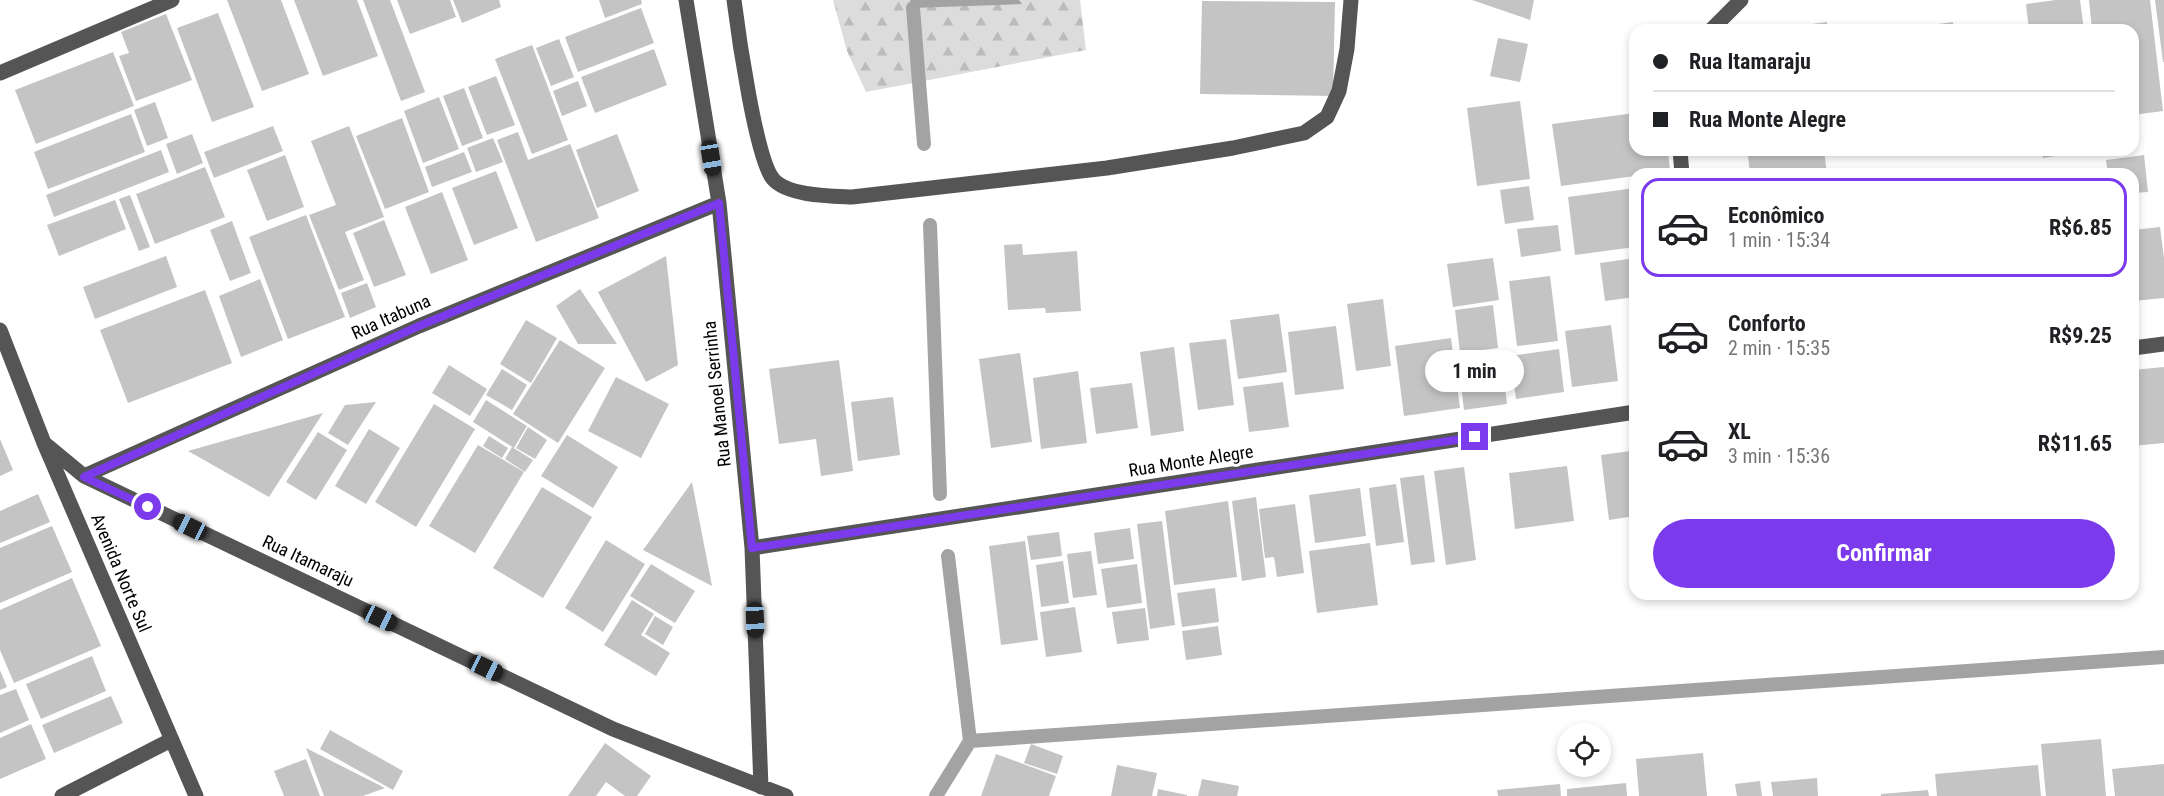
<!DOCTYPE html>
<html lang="pt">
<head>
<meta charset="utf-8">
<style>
  body { margin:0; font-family:"Roboto Condensed",sans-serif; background:#f2f2f2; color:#202124; height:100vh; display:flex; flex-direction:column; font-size:22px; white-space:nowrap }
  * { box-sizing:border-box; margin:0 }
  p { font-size:20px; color:#757577 }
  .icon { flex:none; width:33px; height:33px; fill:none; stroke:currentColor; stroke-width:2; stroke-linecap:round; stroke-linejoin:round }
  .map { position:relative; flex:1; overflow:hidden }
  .drawer { position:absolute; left:1629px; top:168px; width:510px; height:432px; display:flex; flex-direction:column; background:#fff; border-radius:18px; box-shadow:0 3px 9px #0003 }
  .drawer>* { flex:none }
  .top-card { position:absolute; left:1629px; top:24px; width:510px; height:132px; border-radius:18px; box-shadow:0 3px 9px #0003; display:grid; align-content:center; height:132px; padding:0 24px; background:#fff }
  .fabs { position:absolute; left:1557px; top:723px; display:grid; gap:12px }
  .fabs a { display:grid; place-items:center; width:54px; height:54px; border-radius:50%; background:#fff; box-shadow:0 3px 9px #0003; font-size:30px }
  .end { position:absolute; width:27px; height:27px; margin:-14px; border:8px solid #7c3aed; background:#fff; box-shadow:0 0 0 3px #fff }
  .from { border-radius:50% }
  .bubble { position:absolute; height:42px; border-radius:21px; background:#fff; box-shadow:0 3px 9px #0003; font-size:20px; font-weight:700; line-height:42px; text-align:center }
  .car { position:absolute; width:18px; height:36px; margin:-18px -9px; border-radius:8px; box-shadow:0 0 4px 2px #0007; background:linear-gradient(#222 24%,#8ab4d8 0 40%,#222 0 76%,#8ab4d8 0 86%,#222 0) }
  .top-card b { display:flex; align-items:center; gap:21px; height:57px; font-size:22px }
  .top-card b+b { border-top:2px solid #e0e0e0 }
  .top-card i { width:15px; height:15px; background:#202124 }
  ul { padding:10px 0 0; list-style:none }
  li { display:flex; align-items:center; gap:18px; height:99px; margin:0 12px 9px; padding:0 12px; border:3px solid transparent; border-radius:18px }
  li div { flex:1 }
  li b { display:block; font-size:22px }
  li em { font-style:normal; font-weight:700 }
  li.current { border-color:#7c3aed }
  li>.icon { width:54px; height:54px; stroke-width:1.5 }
  .primary-button { display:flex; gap:12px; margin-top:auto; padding:12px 24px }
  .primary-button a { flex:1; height:69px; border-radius:36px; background:#7c3aed; color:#fff; font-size:24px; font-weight:700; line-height:69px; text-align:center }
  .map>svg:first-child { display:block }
  .forest { fill:url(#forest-firs) }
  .water { fill:#a3a3a3 }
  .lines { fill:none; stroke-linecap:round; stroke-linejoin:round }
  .stream { stroke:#a3a3a3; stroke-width:14 }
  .building { fill:#c4c4c4 }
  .minor { stroke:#555; stroke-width:15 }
  .route { stroke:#7c3aed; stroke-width:8 }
  .labels { text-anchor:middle; stroke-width:6; stroke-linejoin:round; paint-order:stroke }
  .street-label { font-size:18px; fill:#000; stroke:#fff }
</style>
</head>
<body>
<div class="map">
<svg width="2164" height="796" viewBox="0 0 2164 796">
  <defs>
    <pattern id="forest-firs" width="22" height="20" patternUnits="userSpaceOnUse" patternTransform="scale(1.5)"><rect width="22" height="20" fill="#dcdcdc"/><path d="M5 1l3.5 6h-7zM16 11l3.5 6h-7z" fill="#bbb"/></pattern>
  </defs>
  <rect width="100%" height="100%" fill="#fff"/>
  <path class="forest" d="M 833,0 L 1080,0 L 1086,50 L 866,92 L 847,51 Z"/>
  <path class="water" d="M 910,0 L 1019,0 L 1022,4 L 913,8 Z"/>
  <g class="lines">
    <path class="stream" d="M 913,8 L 924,144
      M 930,225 L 940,494
      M 970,741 L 2164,657
      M 936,796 L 970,741 L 948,556"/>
  </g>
  <path class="building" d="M 227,0 L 281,0 L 309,74 L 262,91 Z
    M 294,0 L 357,0 L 378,56 L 323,76 Z
    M 363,0 L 390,0 L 425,92 L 401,101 Z
    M 397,0 L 450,0 L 456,17 L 410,34 Z
    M 453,0 L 499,0 L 501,7 L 462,23 Z
    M 599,0 L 641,0 L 642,4 L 605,18 Z
    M 1472,0 L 1534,0 L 1530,20 Z
    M 2056,0 L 2080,0 L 2084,30 L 2029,30 L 2026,4 Z
    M 2089,0 L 2150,0 L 2163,111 L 2133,115 L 2133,30 L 2092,30 Z
    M 2155,0 L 2164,0 L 2164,62 L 2163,62 Z
    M 1202,1 L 1335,2 L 1333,96 L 1200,94 Z
    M 641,8 L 654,43 L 578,72 L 565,37 Z
    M 218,13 L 254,107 L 212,122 L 177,28 Z
    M 166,14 L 192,80 L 136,101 L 119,56 L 129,53 L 121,32 Z
    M 1827,22 L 1828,30 L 1774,30 L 1774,29 Z
    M 1953,22 L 1954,30 L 1908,30 L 1908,28 Z
    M 2021,25 L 2022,30 L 1997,30 L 1997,29 Z
    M 1498,38 L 1528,44 L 1520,82 L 1490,76 Z
    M 559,39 L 574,77 L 551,86 L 536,48 Z
    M 532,45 L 568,140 L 532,154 L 495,59 Z
    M 654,49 L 667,85 L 595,113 L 581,77 Z
    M 113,52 L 134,106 L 36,144 L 15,90 Z
    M 496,76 L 515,125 L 487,135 L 468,87 Z
    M 578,81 L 587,106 L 562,116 L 553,91 Z
    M 464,88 L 483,138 L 462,146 L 443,96 Z
    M 439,97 L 459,149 L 423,163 L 404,111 Z
    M 1520,101 L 1530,179 L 1477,186 L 1467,108 Z
    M 155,102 L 168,138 L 147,146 L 134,110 Z
    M 1635,113 L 1635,150 L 1668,150 L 1670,171 L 1635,174 L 1635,176 L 1561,186 L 1552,124 Z
    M 131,114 L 145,152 L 48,189 L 34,152 Z
    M 402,118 L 429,192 L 385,209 L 356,136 Z
    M 273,126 L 283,151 L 214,178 L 204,152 Z
    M 349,126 L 384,217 L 345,232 L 364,280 L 339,290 L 309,215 L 336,205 L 311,141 Z
    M 518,132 L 528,160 L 570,144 L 599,218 L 536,242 L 497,140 Z
    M 192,134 L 203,163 L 177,174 L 166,144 Z
    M 617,134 L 639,191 L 597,208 L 576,150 Z
    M 493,138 L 503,162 L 476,172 L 467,148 Z
    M 161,150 L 169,172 L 54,217 L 46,195 Z
    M 1773,150 L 1824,150 L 1827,174 L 1750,174 L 1748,156 L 1773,153 Z
    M 2042,150 L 2088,150 L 2088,151 L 2043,158 Z
    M 464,152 L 472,172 L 432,187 L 425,167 Z
    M 285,155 L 304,207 L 267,221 L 247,170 Z
    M 2144,155 L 2148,192 L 2133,193 L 2133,174 L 2108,174 L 2106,160 Z
    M 205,167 L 225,217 L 155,244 L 136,194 Z
    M 496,171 L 518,228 L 474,245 L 452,188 Z
    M 1529,186 L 1534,220 L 1505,224 L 1500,190 Z
    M 1635,188 L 1635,247 L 1575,255 L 1568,197 Z
    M 442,192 L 468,260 L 431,274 L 405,207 Z
    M 130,195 L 150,247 L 139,251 L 119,199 Z
    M 115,200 L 126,229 L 59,256 L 47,225 Z
    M 306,215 L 345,317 L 288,339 L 249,237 Z
    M 384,220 L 406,275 L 374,287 L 353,233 Z
    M 232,221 L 251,273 L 230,281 L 210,230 Z
    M 1558,225 L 1561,251 L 1521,257 L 1517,229 Z
    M 2160,227 L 2164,258 L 2164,298 L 2133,301 L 2133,230 Z
    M 1022,244 L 1023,255 L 1077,251 L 1081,311 L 1046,313 L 1045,308 L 1008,310 L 1004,245 Z
    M 166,256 L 177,287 L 95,319 L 83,287 Z
    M 666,256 L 678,365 L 646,382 L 598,292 Z
    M 1493,258 L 1499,300 L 1453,307 L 1447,264 Z
    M 1635,258 L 1635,297 L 1605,301 L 1600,263 Z
    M 1550,276 L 1558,341 L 1517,346 L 1509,281 Z
    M 260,279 L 283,340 L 241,357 L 219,296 Z
    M 367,283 L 376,307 L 350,318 L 341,293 Z
    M 580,289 L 617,344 L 578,344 L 556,306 Z
    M 205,290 L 232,363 L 128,403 L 100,330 Z
    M 1383,299 L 1391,366 L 1356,371 L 1347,304 Z
    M 1493,305 L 1498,348 L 1460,353 L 1455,310 Z
    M 1279,314 L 1287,372 L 1238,379 L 1230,320 Z
    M 526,320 L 557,338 L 531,383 L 500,364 Z
    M 1611,325 L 1618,381 L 1572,387 L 1565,331 Z
    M 1336,326 L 1344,389 L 1295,395 L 1288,332 Z
    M 1451,338 L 1460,408 L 1404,416 L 1395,346 Z
    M 1226,339 L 1234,405 L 1198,410 L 1189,343 Z
    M 560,340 L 605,368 L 558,443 L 513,414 Z
    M 1174,347 L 1184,431 L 1151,436 L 1140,352 Z
    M 1559,349 L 1564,392 L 1516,399 L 1510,356 Z
    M 1020,353 L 1032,442 L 991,448 L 979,359 Z
    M 1501,353 L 1507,404 L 1464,410 L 1458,359 Z
    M 839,360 L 853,471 L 821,476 L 816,439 L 779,444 L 769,369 Z
    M 449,365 L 487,389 L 470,416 L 432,393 Z
    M 2164,367 L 2164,443 L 2133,446 L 2133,370 Z
    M 502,369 L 527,385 L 512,410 L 486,395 Z
    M 1078,371 L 1087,443 L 1041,449 L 1033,378 Z
    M 616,377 L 669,404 L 641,458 L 588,431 Z
    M 1283,382 L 1289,427 L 1249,432 L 1243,387 Z
    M 1132,383 L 1138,428 L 1096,434 L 1090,388 Z
    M 893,397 L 900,455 L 858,461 L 851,402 Z
    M 486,400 L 527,426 L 514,448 L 473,422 Z
    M 376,402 L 348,445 L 328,433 L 345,405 Z
    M 434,404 L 475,429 L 416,527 L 375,502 Z
    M 323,413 L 269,497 L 188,451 Z
    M 528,427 L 547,440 L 535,459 L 516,448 Z
    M 369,429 L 400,448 L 366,504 L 335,486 Z
    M 318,432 L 347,450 L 316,500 L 286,482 Z
    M 567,435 L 618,467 L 593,508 L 541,476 Z
    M 489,436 L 508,448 L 502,458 L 483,446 Z
    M 0,439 L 13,470 L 0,476 Z
    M 478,445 L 524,472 L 475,553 L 429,526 Z
    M 512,447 L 533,460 L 525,472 L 505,459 Z
    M 1630,451 L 1635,487 L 1635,516 L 1609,520 L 1601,455 Z
    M 1567,466 L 1574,521 L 1515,529 L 1509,473 Z
    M 1464,467 L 1476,560 L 1446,565 L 1434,471 Z
    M 1424,475 L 1435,562 L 1411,565 L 1400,478 Z
    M 692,482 L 712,586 L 643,550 Z
    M 1396,484 L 1404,542 L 1376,546 L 1369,488 Z
    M 542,487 L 592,517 L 543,598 L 493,568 Z
    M 1360,488 L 1366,536 L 1315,543 L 1309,495 Z
    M 38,494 L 50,522 L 0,543 L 0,511 Z
    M 1256,497 L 1266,577 L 1242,581 L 1232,501 Z
    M 1228,501 L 1237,577 L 1174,585 L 1165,511 Z
    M 1295,504 L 1304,573 L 1277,577 L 1274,557 L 1265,558 L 1259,509 Z
    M 1162,521 L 1175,625 L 1150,629 L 1137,524 Z
    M 52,526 L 72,572 L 0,603 L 0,548 Z
    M 1130,528 L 1134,559 L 1098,564 L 1094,533 Z
    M 1059,532 L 1062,556 L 1031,560 L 1027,536 Z
    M 606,540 L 645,564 L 603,632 L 565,608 Z
    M 1025,541 L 1038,640 L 1001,645 L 989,546 Z
    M 1370,543 L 1378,605 L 1317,613 L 1309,551 Z
    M 1091,551 L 1097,595 L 1073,598 L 1067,554 Z
    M 1063,561 L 1069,603 L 1041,607 L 1036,565 Z
    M 651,564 L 695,591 L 675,623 L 630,596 Z
    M 1137,564 L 1142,603 L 1107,608 L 1101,569 Z
    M 72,578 L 101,646 L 14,683 L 0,650 L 0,610 Z
    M 1215,588 L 1219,622 L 1182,627 L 1177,593 Z
    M 632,600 L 654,614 L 641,635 L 670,653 L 656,676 L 604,645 Z
    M 1075,607 L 1082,652 L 1046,657 L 1040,612 Z
    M 1145,608 L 1149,640 L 1117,644 L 1112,612 Z
    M 655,616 L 673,627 L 663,645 L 645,634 Z
    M 1218,626 L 1222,655 L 1186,660 L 1182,631 Z
    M 92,656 L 106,691 L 41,719 L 26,684 Z
    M 0,670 L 7,687 L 0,690 Z
    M 16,689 L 29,720 L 0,733 L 0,695 Z
    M 111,696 L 123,723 L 54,753 L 42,725 Z
    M 31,724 L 46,759 L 0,779 L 0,738 Z
    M 330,730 L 403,771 L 393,790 L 320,749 Z
    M 2101,739 L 2106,796 L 2046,796 L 2041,744 Z
    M 605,743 L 651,776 L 637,796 L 625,796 L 606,782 L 596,796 L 568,796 Z
    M 1031,744 L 1063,756 L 1057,774 L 1024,763 Z
    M 306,748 L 385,788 L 363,796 L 324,796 Z
    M 1703,753 L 1707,796 L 1639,796 L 1636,759 Z
    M 996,754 L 1056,776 L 1049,796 L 981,796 Z
    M 306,759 L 320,796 L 284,796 L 274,771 Z
    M 2164,764 L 2164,796 L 2115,796 L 2112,769 Z
    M 1117,765 L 1157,773 L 1152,796 L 1111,796 Z
    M 2038,765 L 2041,796 L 1937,796 L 1935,774 Z
    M 1817,778 L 1818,796 L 1773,796 L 1771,782 Z
    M 1202,779 L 1239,786 L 1237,796 L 1198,796 Z
    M 1760,781 L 1762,796 L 1737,796 L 1735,784 Z
    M 1626,783 L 1627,796 L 1567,796 L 1567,789 Z
    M 1560,784 L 1561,796 L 1498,796 L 1497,790 Z
    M 1158,789 L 1187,795 L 1187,796 L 1157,796 Z
    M 1928,790 L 1929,796 L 1881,796 L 1881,794 Z"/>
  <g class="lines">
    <path class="minor" d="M 686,0 L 719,203 L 752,548 L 761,787
      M 734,0 C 738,32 756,159 773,179 C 788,196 830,196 852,197 L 1107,168 L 1233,148 L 1304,133 L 1327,117 L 1339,91 L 1347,49 L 1351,0
      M 1711,30 L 1741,0
      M 0,73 L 172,0
      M 1680,150 L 1682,174
      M 0,330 L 44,443 L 196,796
      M 2133,348 L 2164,344
      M 44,443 L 84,476 L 613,729 L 786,796
      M 84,476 L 419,326 L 719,203
      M 752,548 L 1635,412
      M 62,796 L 171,740"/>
  </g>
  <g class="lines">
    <path class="route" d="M 148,507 L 84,477 L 419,326 L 719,203 L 752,548 L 1475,437"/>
  </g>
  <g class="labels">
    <g class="street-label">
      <text transform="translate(391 317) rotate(-24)" y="6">Rua Itabuna</text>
      <text transform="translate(717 394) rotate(-96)" y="6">Rua Manoel Serrinha</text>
      <text transform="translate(1191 461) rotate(-9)" y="6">Rua Monte Alegre</text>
      <text transform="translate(308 561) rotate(25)" y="6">Rua Itamaraju</text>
      <text transform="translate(121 573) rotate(67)" y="6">Avenida Norte Sul</text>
    </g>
  </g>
</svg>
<div class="fabs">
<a><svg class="icon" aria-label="locate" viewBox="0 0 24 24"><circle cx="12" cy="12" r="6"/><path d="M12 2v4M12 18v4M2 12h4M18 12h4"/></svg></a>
</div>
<i class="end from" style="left:148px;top:507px"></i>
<i class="end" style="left:1475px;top:437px"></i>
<div class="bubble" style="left:1425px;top:350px;width:99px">1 min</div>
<i class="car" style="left:711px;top:158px;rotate:171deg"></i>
<i class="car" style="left:190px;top:527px;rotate:296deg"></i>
<i class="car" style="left:380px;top:618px;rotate:115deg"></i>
<i class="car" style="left:755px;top:620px;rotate:178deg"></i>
<i class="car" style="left:486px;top:668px;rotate:115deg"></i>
<div class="top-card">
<b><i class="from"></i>Rua Itamaraju</b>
<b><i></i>Rua Monte Alegre</b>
</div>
<section class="drawer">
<ul>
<li class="current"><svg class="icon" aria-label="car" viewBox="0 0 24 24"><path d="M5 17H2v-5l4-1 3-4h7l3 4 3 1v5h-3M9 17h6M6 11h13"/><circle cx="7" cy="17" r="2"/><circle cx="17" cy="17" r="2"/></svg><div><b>Econômico</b><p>1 min · 15:34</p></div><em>R$6.85</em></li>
<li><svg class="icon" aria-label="car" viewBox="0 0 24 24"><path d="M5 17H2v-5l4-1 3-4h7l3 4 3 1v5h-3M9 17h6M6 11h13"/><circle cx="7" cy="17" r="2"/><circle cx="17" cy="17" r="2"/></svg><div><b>Conforto</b><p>2 min · 15:35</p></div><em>R$9.25</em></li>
<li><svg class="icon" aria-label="car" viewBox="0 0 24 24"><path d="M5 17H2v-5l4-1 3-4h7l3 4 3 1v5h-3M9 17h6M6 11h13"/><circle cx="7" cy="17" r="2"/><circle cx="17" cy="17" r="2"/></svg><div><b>XL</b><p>3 min · 15:36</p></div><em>R$11.65</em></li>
</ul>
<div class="primary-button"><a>Confirmar</a></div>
</section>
</div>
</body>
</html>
